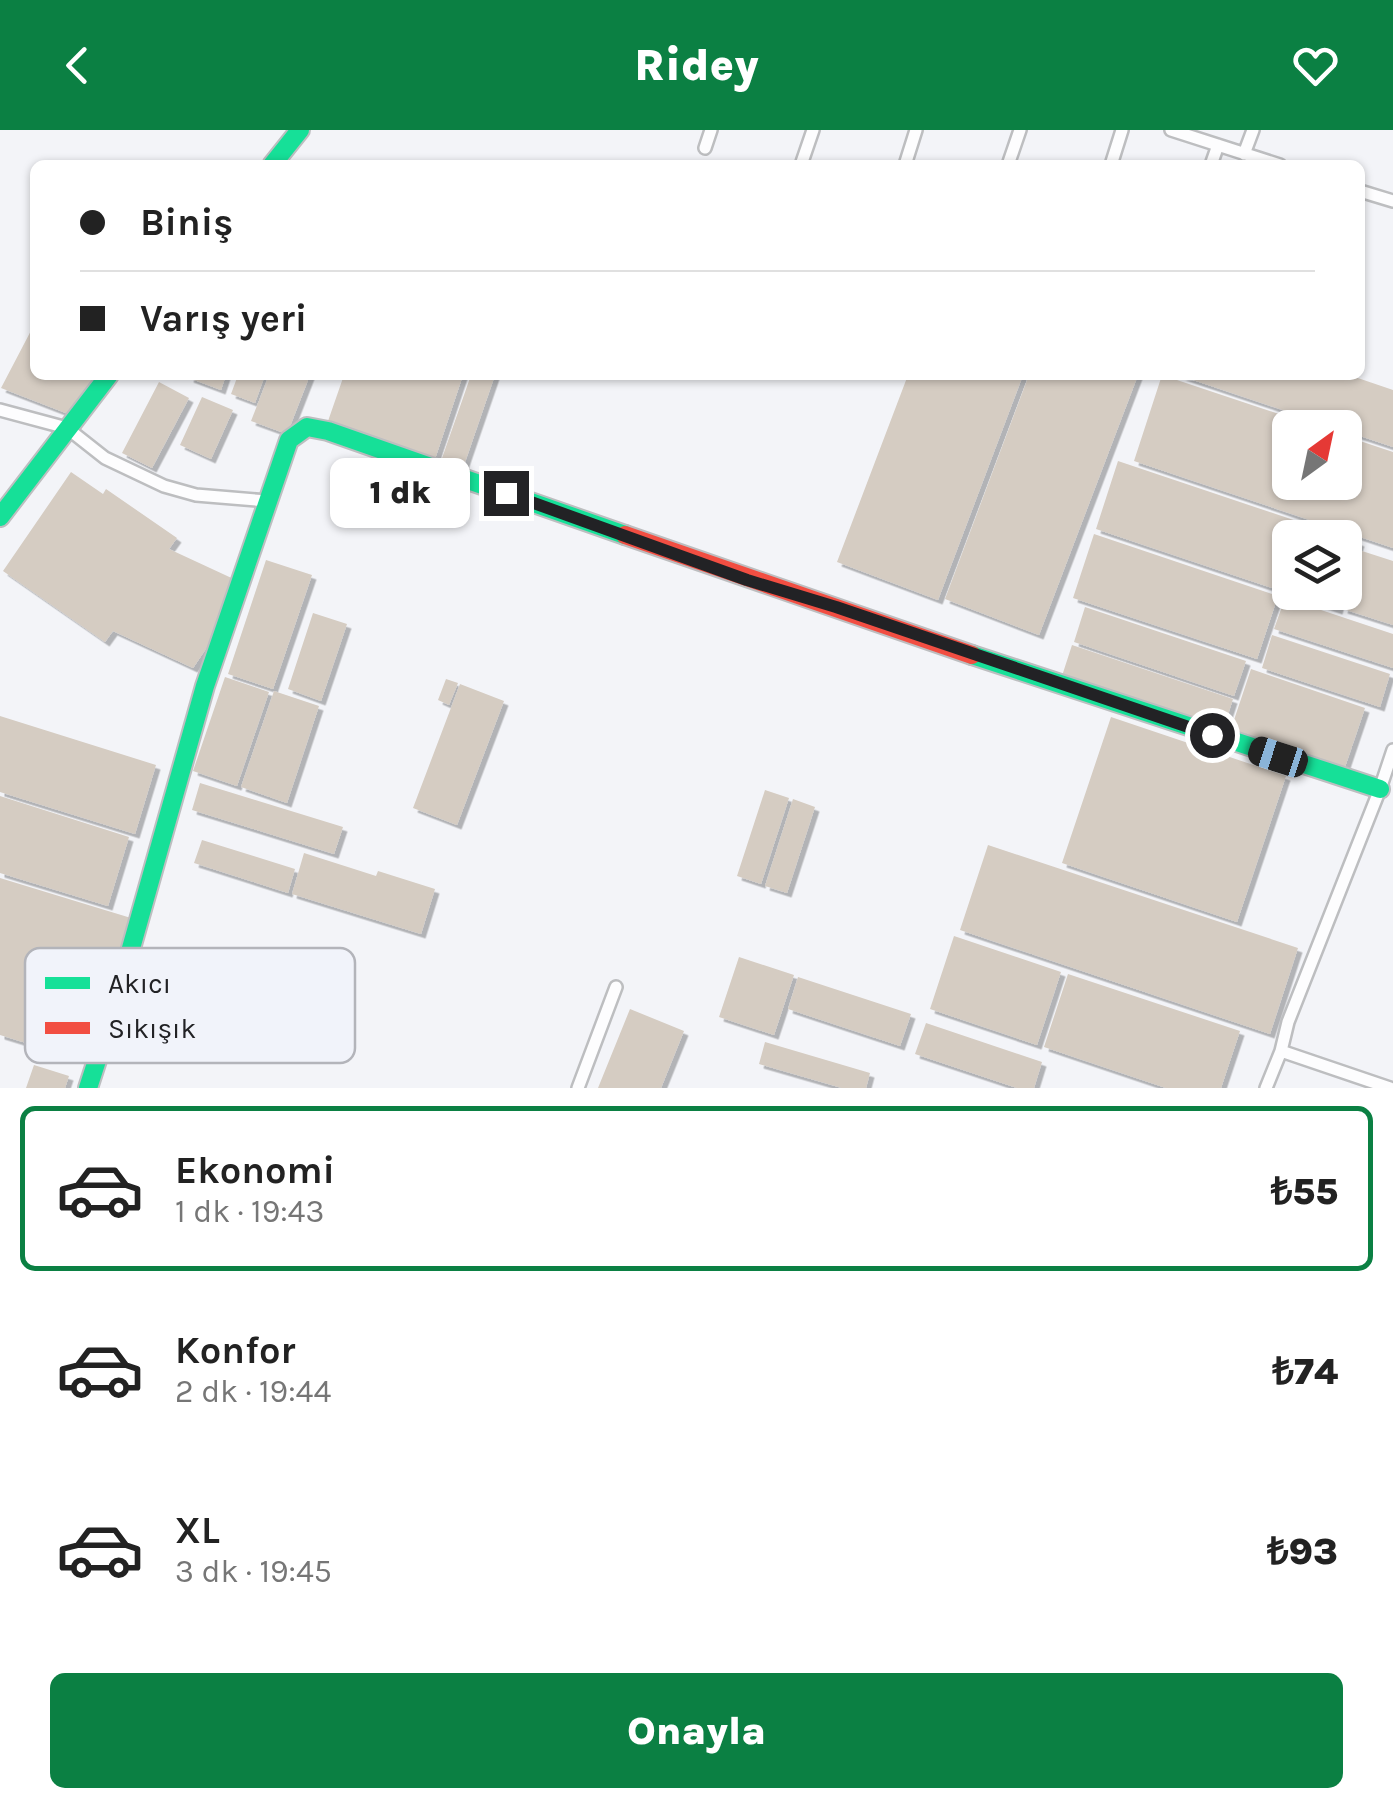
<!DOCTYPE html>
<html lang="tr">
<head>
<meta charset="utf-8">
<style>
  body { margin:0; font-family:Karla,sans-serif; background:#f2f2f2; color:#222; height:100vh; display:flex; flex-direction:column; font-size:38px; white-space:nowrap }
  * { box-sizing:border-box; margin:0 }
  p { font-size:32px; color:#767676 }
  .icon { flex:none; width:55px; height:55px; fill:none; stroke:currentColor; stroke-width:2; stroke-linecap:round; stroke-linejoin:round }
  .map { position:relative; height:958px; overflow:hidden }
  .drawer { display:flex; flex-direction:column; background:#fff; flex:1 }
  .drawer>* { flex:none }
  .hud { position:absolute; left:30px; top:30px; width:1335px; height:220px; border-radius:15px; box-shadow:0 2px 8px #0004; display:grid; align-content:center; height:220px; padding:0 50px; background:#fff }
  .needle { width:65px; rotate:33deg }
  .controls { position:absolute; left:1272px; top:280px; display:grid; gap:20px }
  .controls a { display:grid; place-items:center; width:90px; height:90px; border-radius:15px; background:#fff; box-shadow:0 2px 8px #0004; font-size:50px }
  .end { position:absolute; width:45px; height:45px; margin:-22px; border:12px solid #222225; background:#fff; box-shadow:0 0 0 5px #fff }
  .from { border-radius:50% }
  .bubble { position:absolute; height:70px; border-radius:15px; background:#fff; box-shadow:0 2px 8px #0004; font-size:32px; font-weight:800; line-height:70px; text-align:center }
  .car { position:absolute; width:30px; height:60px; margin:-30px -15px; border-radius:12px; box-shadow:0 0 8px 2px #0007; background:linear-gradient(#222 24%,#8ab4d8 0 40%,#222 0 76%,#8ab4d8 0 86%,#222 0) }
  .hud b { display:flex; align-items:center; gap:35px; height:95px; font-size:38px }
  .hud b+b { border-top:2px solid #e0e0e0 }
  .hud i { width:25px; height:25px; background:#222 }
  ul { padding:18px 0 0; list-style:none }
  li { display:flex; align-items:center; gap:30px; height:165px; margin:0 20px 15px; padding:0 30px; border:5px solid transparent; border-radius:15px }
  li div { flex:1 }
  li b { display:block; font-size:38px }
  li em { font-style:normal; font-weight:800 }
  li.current { border-color:#0b8043 }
  li>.icon { width:90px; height:90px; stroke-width:1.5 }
  .action { display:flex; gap:20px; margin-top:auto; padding:20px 50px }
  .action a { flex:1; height:115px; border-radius:15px; background:#0b8043; color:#fff; font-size:40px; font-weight:800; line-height:115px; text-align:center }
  header { display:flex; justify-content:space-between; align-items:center; height:130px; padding:0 50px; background:#0b8043; color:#fff; font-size:45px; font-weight:800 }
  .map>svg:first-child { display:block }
  .building { fill:#d5ccc2; filter:url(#shadow) }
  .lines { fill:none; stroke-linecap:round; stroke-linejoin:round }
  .street-casing { stroke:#bdbec0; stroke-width:16 }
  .fast-casing { stroke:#bdbec0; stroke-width:22 }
  .jam-casing { stroke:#bdbec0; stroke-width:22 }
  .street { stroke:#fdfdfe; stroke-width:11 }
  .fast { stroke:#16e098; stroke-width:18 }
  .jam { stroke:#f24e42; stroke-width:18 }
  .route { stroke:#222225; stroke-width:12 }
  .key { fill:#f1f3fa; stroke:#b3b4ba; stroke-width:2.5 }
  .key-label { font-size:28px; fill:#222225 }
</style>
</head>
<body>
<header><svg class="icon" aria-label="back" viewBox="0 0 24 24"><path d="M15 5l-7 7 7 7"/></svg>Ridey<svg class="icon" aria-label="heart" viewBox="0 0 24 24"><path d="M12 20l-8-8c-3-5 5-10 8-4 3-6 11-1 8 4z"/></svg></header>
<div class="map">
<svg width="1393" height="958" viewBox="0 0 1393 958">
  <defs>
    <filter id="shadow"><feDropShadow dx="4.5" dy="4.5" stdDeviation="0" flood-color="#0004"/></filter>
  </defs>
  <rect width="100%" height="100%" fill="#f3f4f8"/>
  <path class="building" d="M 35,193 L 35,245 L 104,245 L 71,285 L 1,258 Z
    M 190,245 L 226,245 L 221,260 L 189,248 Z
    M 238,245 L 265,245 L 255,273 L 231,264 Z
    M 269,245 L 310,245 L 287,304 L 251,291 Z
    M 344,245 L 463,245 L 435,329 L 327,294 Z
    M 471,245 L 495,245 L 463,338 L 441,331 Z
    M 908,245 L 1023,245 L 938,470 L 837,432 Z
    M 1029,245 L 1138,245 L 1039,505 L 945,469 Z
    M 1162,245 L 1318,297 L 1290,298 L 1290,352 L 1345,352 L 1345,306 L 1393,322 L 1393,418 L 1134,331 Z
    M 1349,245 L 1393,260 L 1393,317 L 1345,301 L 1345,298 L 1336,298 L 1181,246 Z
    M 159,252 L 189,268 L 152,338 L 122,323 Z
    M 202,267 L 233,280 L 211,329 L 180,315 Z
    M 1118,331 L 1344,407 L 1290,408 L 1290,462 L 1343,462 L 1338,480 L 1096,399 Z
    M 71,342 L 103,364 L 106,359 L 177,408 L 169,419 L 238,451 L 224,472 L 229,475 L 222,495 L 193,538 L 113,501 L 105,512 L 3,441 Z
    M 1094,404 L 1278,466 L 1257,529 L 1073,468 Z
    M 1345,407 L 1360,412 L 1346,456 L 1345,456 Z
    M 1362,421 L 1393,431 L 1393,495 L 1343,479 Z
    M 266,430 L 312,445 L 273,559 L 228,544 Z
    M 1285,468 L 1393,504 L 1393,538 L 1274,499 Z
    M 1085,477 L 1246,531 L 1234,566 L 1074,512 Z
    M 313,483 L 347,494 L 321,571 L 288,559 Z
    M 1272,505 L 1390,544 L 1380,577 L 1262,538 Z
    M 1072,515 L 1233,569 L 1222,603 L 1061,549 Z
    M 1251,539 L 1365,578 L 1343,643 L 1229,605 Z
    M 225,547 L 269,562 L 237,656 L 193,641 Z
    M 446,549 L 458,553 L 449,575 L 438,570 Z
    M 460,554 L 504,571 L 457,695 L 413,678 Z
    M 274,561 L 319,576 L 287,673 L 241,657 Z
    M 0,586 L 156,635 L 135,704 L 0,662 Z
    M 1111,587 L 1286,646 L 1237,792 L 1062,733 Z
    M 200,653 L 343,697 L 334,724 L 192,680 Z
    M 765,660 L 789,668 L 761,754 L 737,746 Z
    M 0,666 L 129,707 L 108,776 L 0,743 Z
    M 793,669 L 815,677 L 787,763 L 765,756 Z
    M 202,710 L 295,739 L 288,763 L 194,733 Z
    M 988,715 L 1298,818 L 1270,904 L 960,800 Z
    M 304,723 L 376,746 L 378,741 L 435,759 L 421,804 L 292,764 Z
    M 0,748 L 131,788 L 88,932 L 0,905 Z
    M 954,806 L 1061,842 L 1037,915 L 930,879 Z
    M 739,827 L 794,845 L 774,905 L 719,887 Z
    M 1068,844 L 1240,901 L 1221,958 L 1166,958 L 1044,917 Z
    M 798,847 L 911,884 L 900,916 L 788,879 Z
    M 630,879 L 684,901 L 661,958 L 598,958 Z
    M 926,893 L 1042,932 L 1034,958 L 1017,958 L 915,924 Z
    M 765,912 L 870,943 L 866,958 L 842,958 L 759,934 Z
    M 34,935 L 69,946 L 65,958 L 26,958 Z"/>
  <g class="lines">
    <g class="street-casing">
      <path id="street" d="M 1171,0 L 1280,35
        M 705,18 L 711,0
        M 1244,24 L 1253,0
        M 801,35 L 813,0
        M 905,35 L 916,0
        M 1008,35 L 1020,0
        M 1111,35 L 1122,0
        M 1211,35 L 1218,15
        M 1360,61 L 1393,71
        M 0,280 L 67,298 L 105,328 L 164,356 L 196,365 L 267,371
        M 1281,921 L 1390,958
        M 578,958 L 616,857
        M 1266,958 L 1281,921 L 1288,892 L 1380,659 L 1393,620"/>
    </g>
    <g class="fast-casing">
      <path id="fast" d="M 272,35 L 300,0
        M 0,387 L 109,245
        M 972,525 L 1380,659
        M 88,958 L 115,875 L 205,556 L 289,310 L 307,297 L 328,301 L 625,405"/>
    </g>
    <g class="jam-casing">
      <path id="jam" d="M 625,405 L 972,525"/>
    </g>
    <use href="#street" class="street"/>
    <use href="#fast" class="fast"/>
    <use href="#jam" class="jam"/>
  </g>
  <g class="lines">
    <path class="route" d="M 506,363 L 747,450 L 836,477 L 1212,605"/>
  </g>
  <rect x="25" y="818" width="330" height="115" rx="15" class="key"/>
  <rect x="45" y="847" width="45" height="12" fill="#16e098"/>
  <rect x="45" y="892" width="45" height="12" fill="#f24e42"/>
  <g class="key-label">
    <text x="108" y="863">Akıcı</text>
    <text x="108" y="908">Sıkışık</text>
  </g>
</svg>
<div class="controls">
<a><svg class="needle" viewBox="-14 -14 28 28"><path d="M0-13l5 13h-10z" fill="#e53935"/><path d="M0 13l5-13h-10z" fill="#767676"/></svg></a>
<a><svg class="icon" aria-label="layers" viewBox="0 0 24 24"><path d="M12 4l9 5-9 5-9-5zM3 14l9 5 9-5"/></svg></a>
</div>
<i class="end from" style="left:1212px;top:605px"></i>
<i class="end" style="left:506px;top:363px"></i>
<div class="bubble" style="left:330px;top:328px;width:140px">1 dk</div>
<i class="car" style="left:1278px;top:627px;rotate:288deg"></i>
<div class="hud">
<b><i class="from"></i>Biniş</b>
<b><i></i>Varış yeri</b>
</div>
</div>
<section class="drawer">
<ul>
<li class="current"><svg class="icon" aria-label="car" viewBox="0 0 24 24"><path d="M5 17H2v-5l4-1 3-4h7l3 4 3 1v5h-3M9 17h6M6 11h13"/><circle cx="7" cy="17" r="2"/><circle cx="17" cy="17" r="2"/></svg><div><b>Ekonomi</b><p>1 dk · 19:43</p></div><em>₺55</em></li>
<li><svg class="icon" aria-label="car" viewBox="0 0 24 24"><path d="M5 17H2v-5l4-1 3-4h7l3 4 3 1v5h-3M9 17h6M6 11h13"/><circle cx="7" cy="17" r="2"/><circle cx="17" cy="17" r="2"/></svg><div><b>Konfor</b><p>2 dk · 19:44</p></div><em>₺74</em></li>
<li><svg class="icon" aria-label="car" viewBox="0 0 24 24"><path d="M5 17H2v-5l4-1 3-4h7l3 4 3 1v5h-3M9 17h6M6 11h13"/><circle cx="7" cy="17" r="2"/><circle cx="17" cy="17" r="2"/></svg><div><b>XL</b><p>3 dk · 19:45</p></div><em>₺93</em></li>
</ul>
<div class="action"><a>Onayla</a></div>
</section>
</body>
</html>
